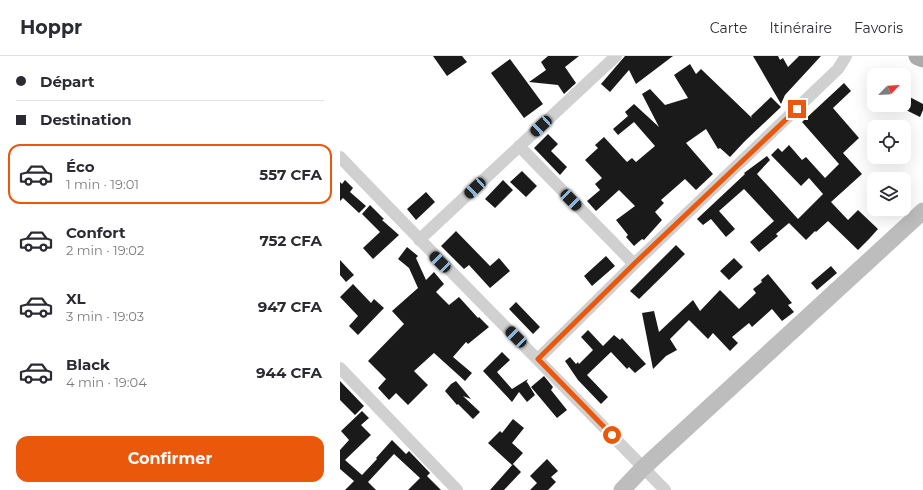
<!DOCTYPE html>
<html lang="fr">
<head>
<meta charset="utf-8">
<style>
  body { margin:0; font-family:Montserrat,sans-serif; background:#f2f2f3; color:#2b2b33; height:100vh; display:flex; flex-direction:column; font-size:15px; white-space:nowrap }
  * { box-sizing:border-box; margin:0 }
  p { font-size:13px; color:#7c7c81 }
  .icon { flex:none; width:22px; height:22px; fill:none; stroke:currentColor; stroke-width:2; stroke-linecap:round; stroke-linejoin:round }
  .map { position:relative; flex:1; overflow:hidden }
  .details { display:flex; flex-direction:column; background:#fff; width:340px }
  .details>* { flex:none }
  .guide { display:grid; align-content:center; height:88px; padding:0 16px; background:#fff }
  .needle { width:26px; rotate:66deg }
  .buttons { position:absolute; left:527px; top:12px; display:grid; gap:8px }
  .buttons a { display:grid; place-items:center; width:44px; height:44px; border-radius:8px; background:#fff; box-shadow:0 4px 16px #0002; font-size:20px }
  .end { position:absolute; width:18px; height:18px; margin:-9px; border:5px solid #ea580c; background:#fff; box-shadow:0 0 0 2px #fff }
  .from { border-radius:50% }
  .car { position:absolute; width:12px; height:24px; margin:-12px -6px; border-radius:5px; box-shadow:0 0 3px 1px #0007; background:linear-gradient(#222 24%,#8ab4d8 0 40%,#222 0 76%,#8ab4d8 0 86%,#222 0) }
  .guide b { display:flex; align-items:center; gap:14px; height:38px; font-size:15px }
  .guide b+b { border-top:1px solid #e1e1e2 }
  .guide i { width:10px; height:10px; background:#2b2b33 }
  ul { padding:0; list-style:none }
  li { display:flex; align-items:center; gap:12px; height:60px; margin:0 8px 6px; padding:0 8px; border:2px solid transparent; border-radius:12px }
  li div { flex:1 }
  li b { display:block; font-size:15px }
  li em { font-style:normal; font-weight:700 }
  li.active { border-color:#ea580c }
  li>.icon { width:36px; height:36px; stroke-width:1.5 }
  .button { display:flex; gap:8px; margin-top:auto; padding:8px 16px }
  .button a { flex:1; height:46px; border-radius:12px; background:#ea580c; color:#fff; font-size:16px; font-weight:700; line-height:46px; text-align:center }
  header { display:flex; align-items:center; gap:24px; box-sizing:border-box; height:56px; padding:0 20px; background:#fff; border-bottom:1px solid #e1e1e2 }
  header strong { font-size:19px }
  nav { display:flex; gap:22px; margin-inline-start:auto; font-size:14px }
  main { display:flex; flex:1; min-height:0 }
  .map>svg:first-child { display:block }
  .building { fill:#1a1a1a }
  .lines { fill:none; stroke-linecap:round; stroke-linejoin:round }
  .street { stroke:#d0d0d0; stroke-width:12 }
  .secondary { stroke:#bdbdbd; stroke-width:17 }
  .primary { stroke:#ababab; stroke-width:19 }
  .route { stroke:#ea580c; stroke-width:5 }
</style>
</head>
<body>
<header>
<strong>Hoppr</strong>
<nav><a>Carte</a><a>Itinéraire</a><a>Favoris</a></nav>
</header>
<main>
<section class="details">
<div class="guide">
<b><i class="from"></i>Départ</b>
<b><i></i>Destination</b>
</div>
<ul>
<li class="active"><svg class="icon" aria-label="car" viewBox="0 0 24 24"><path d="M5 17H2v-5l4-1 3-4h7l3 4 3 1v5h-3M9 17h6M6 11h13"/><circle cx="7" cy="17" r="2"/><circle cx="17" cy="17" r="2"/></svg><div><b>Éco</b><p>1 min · 19:01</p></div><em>557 CFA</em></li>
<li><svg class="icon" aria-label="car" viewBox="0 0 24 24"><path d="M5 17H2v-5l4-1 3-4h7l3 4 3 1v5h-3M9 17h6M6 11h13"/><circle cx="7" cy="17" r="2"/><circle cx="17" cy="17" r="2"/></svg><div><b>Confort</b><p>2 min · 19:02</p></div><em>752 CFA</em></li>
<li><svg class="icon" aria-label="car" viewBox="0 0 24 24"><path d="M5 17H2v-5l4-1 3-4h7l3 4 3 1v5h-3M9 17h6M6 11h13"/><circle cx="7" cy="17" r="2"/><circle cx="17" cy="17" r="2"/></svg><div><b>XL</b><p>3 min · 19:03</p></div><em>947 CFA</em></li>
<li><svg class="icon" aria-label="car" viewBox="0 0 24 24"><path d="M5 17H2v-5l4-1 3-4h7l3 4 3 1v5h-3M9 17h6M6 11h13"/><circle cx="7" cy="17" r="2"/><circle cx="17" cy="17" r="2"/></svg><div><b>Black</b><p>4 min · 19:04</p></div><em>944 CFA</em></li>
</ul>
<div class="button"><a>Confirmer</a></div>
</section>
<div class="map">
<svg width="583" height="434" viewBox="0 0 583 434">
  <rect width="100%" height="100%" fill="#fff"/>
  <path class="building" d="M 93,0 L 122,0 L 127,6 L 107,20 Z
    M 208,0 L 239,0 L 225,11 L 236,27 L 224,38 L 218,29 L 189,26 L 206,14 L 201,6 Z
    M 285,0 L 333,0 L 296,28 L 289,14 L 270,36 L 261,28 Z
    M 413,0 L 438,0 L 440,4 L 443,2 L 448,11 L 459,0 L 481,0 L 445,39 L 441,48 Z
    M 170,3 L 203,48 L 184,62 L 151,17 Z
    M 350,8 L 356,18 L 361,13 L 412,62 L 411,60 L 431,41 L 441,51 L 405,85 L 390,101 L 380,92 L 378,93 L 366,73 L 346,87 L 373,118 L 356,134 L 345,123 L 321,144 L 324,147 L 315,156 L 322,164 L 304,184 L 302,183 L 294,190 L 286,181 L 288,179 L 276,164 L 295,150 L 279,134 L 256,155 L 247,145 L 260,134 L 255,128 L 262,122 L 245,104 L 258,92 L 255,89 L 264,81 L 287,106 L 292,102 L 296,106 L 315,90 L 294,66 L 278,79 L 273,73 L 288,60 L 285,56 L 294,48 L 319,71 L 302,38 L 310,33 L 325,49 L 348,42 L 334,19 Z
    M 504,27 L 511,35 L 493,52 L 519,82 L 503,97 L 522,118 L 491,146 L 508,164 L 518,154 L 538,173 L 529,183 L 518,194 L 488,165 L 476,176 L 475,175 L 466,184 L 449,167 L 436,178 L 438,180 L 419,196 L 410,186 L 434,165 L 404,133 L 379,155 L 395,173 L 386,181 L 371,163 L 363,169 L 357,163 L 405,118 L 404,117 L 427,100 L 430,104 L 417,118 L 458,163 L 483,138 L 469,122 L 461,130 L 431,99 L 438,92 L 442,96 L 449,89 L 462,104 L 466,101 L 485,122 L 499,108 L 462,66 Z
    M 564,38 L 583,48 L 583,54 L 580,61 L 564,53 Z
    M 208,78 L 218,88 L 211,95 L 227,111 L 220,119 L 194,92 Z
    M 182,115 L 197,130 L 186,141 L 170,126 Z
    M 5,124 L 13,132 L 10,136 L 26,150 L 19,157 L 3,142 L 0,145 L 0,126 L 2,128 Z
    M 163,124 L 173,134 L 155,152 L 145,143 Z
    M 86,136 L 95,146 L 76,164 L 67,153 Z
    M 30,149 L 44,163 L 42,164 L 59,179 L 33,203 L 23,192 L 40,176 L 22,158 Z
    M 116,175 L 150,210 L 159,202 L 170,215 L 150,232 L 129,209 L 124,213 L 101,190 Z
    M 336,189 L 345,198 L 299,243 L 290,235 Z
    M 67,191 L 78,200 L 76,202 L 86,224 L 94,216 L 104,228 L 96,236 L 109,249 L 119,241 L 138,262 L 139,261 L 149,271 L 128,288 L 126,286 L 113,301 L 132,317 L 125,325 L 94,297 L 74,315 L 88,329 L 68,349 L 56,337 L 49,344 L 38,332 L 46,323 L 28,305 L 64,268 L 52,255 L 78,232 L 69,212 L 58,203 Z
    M 266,200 L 275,210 L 252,230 L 244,220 Z
    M 394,202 L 403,211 L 389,224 L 380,215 Z
    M 0,204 L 14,219 L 6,226 L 0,219 Z
    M 491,210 L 497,217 L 477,234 L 471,227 Z
    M 428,218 L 452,247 L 448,249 L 454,256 L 442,265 L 432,253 L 412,271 L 409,267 L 392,281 L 398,287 L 390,295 L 373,277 L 368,283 L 349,264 L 330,283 L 337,294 L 326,300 L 313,313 L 302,257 L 314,255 L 319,276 L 353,244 L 360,255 L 380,234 L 399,253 L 416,237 L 413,233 L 422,226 L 421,224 Z
    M 13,228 L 31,247 L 34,243 L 44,252 L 18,279 L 9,270 L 18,260 L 0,241 Z
    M 176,246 L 200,271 L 193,278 L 169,253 Z
    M 248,274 L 263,290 L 274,279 L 280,284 L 282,282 L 306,308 L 295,317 L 289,311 L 287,313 L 271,296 L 247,319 L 268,341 L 261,348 L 238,324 L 225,305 L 230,301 L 236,308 L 238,306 L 239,308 L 253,294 L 241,281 Z
    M 162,296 L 170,304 L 157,316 L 172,333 L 188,323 L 186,327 L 187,326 L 195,339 L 187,346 L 179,336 L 172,346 L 143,315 Z
    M 204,320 L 213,331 L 211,334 L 227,354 L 217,362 L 191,331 Z
    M 0,325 L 24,350 L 15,359 L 0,344 Z
    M 116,325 L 131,343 L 123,340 L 140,356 L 133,363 L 118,348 L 117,349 L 105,335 L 111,328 Z
    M 22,355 L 29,362 L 21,369 L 31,379 L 5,404 L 22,419 L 37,403 L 36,402 L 52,384 L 66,398 L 69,395 L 90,417 L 87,420 L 101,434 L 68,434 L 80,422 L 54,398 L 28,426 L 36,434 L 5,434 L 14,425 L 0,413 L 0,394 L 9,384 L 1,375 Z
    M 173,363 L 184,372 L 172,387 L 183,397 L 172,409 L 148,387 L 160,375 L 162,377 Z
    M 207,403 L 218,415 L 211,421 L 216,426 L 208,434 L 190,434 L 197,427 L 190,420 Z
    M 173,408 L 181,416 L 164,434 L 150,434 Z"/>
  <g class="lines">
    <path class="street" d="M 179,90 L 294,208
      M 0,101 C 107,213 217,322 325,434
      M 79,184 L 276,0
      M 198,303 L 294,208 L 498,13 L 506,0
      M 0,312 L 117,434"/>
    <path class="secondary" d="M 282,434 L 303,412 L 583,155"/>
    <path class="primary" d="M 578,0 L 583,2"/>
  </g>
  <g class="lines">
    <path class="route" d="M 272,379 L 198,303 L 294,208 L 457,53"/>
  </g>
</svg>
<div class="buttons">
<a><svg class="needle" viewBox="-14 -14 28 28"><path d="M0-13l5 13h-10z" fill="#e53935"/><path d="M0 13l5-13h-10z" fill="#7c7c81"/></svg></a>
<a><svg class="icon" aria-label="locate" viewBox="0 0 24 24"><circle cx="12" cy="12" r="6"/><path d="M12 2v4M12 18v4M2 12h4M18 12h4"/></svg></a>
<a><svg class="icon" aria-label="layers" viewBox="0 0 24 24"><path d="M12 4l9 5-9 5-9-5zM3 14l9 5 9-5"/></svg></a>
</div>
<i class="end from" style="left:272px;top:379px"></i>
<i class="end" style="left:457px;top:53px"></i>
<i class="car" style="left:201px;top:70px;rotate:227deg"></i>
<i class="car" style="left:135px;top:132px;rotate:227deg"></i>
<i class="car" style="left:231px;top:144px;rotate:136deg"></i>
<i class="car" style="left:100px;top:206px;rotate:315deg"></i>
<i class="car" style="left:176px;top:281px;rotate:315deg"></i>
</div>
</main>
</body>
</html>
